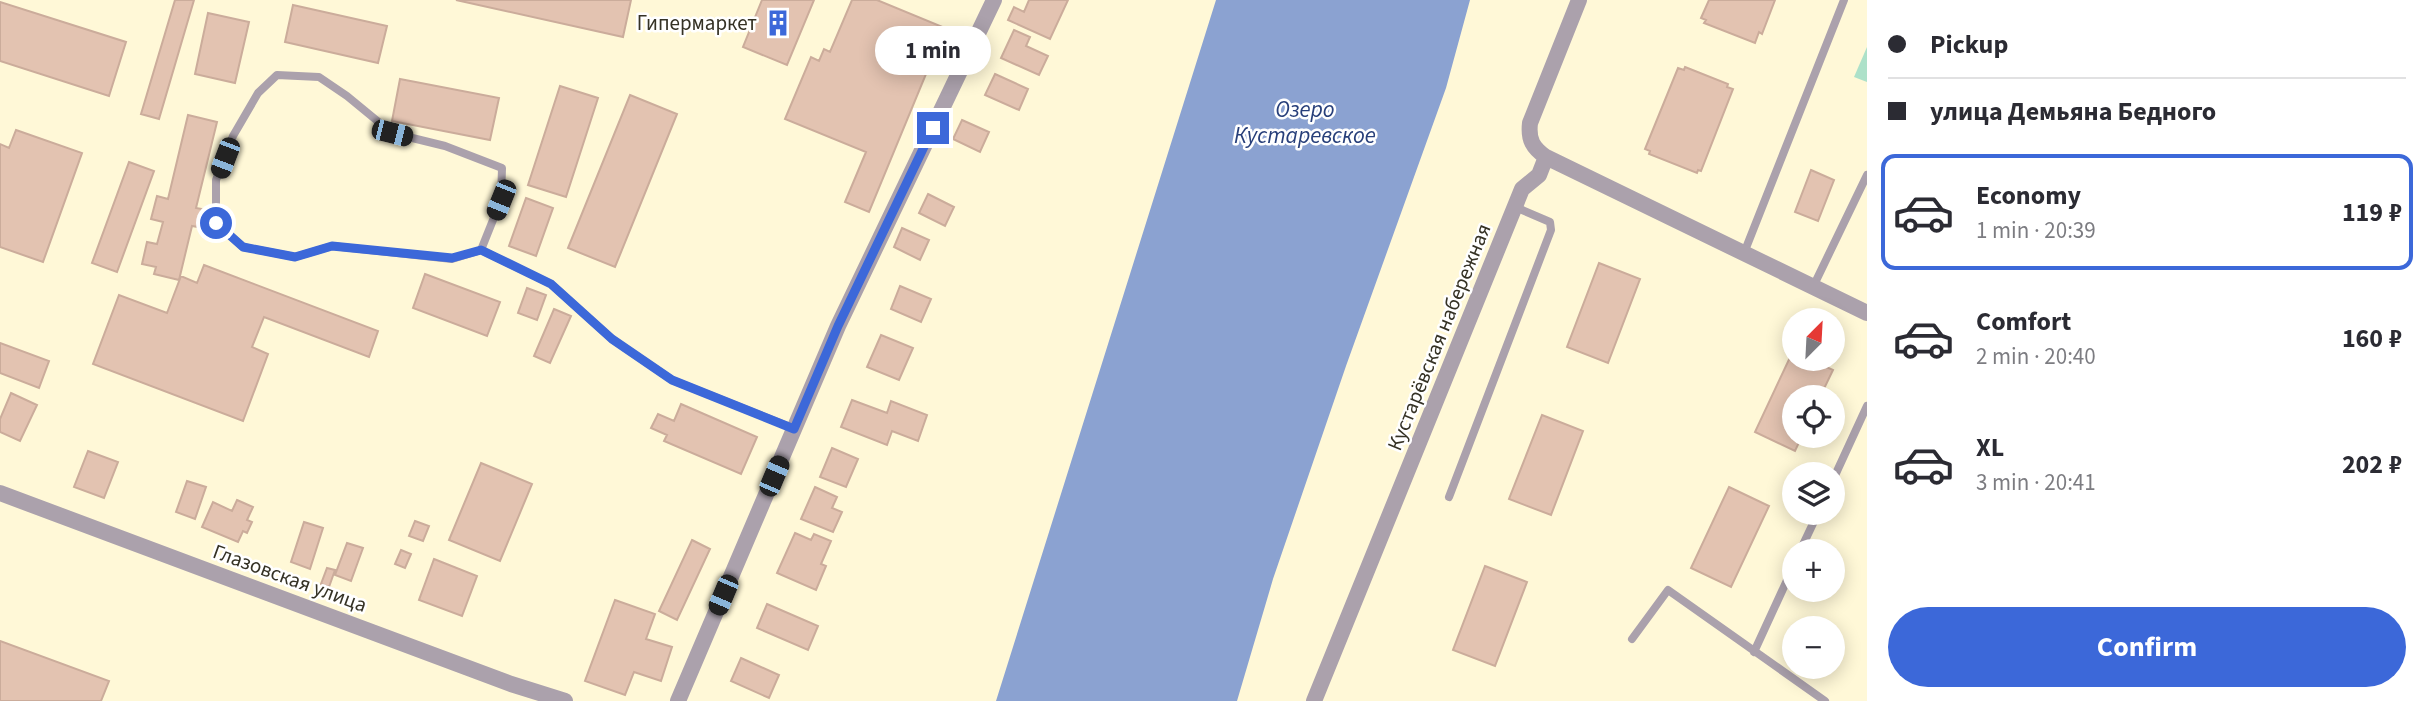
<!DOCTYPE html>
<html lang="en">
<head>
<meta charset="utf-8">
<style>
  body { margin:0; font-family:"Source Sans 3",sans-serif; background:#f7f7f7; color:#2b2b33; height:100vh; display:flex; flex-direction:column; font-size:26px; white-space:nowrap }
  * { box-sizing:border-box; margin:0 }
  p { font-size:23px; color:#7c7c81 }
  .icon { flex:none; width:38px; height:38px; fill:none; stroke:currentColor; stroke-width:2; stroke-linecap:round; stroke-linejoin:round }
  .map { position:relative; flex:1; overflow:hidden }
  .sheet { display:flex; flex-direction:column; background:#fff; width:560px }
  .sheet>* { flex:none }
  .top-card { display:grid; align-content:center; height:154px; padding:0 21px; background:#fff }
  .needle { width:46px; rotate:24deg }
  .controls { position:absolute; left:1782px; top:308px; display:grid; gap:14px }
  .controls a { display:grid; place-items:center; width:63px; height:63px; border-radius:50%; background:#fff; box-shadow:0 4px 18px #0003; font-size:35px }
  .end { position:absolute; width:32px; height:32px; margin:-16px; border:9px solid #3c68d9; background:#fff; box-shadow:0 0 0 4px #fff }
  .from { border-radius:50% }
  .bubble { position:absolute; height:49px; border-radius:24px; background:#fff; box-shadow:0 4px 18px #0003; font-size:23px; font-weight:700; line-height:49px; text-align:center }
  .car { position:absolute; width:21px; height:42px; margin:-21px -10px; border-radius:9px; box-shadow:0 0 5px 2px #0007; background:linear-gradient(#222 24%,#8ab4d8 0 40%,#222 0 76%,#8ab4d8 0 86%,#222 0) }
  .top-card b { display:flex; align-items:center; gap:24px; height:66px; font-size:26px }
  .top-card b+b { border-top:2px solid #e1e1e2 }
  .top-card i { width:18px; height:18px; background:#2b2b33 }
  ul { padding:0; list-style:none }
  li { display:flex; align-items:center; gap:21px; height:116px; margin:0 14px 10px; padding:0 7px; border:4px solid transparent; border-radius:14px }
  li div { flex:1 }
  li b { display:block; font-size:26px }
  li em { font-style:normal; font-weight:700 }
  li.active { border-color:#3c68d9 }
  li>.icon { width:63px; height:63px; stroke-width:1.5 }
  .primary-button { display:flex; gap:14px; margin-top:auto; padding:14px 21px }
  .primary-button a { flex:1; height:80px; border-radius:42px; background:#3c68d9; color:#fff; font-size:28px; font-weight:700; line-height:80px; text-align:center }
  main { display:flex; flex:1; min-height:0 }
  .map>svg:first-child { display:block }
  .green { fill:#ade1c9 }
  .water { fill:#8ba2d1 }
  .building { fill:#e3c3b1; stroke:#cbac9b; stroke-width:2 }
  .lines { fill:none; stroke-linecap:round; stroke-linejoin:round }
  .service { stroke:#aba1ac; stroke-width:8 }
  .minor { stroke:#aba1ac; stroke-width:16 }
  .route { stroke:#3c68d9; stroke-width:9 }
  .labels { text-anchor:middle; stroke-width:5; stroke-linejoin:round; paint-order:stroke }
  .poi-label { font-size:21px; fill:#353225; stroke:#fff; text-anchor:end }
  .street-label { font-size:21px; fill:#353225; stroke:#fff }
  .water-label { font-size:23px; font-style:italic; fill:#273f7a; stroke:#fff }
</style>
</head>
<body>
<main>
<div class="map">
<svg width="1867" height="701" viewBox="0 0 1867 701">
  <rect width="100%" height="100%" fill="#fff8d7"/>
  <path class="green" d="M 1867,47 L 1867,82 L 1854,77 Z"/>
  <path class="water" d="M 1216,0 L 1470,0 L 1446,88 L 1346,366 L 1273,579 L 1237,701 L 996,701 Z"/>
  <path class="building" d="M 175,0 L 194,0 L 159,119 L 141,114 Z
    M 456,0 L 631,0 L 623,37 Z
    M 762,0 L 814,0 L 787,65 L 743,47 Z
    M 852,0 L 877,0 L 945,28 L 869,212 L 845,202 L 866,152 L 785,119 L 811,57 L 819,61 L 824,49 L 830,52 Z
    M 1029,0 L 1068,0 L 1050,39 L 1008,20 L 1014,7 L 1024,12 Z
    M 1709,0 L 1775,0 L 1762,34 L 1759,32 L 1755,43 L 1704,23 L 1706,20 L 1701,18 Z
    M 0,2 L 126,42 L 109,96 L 0,61 Z
    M 293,5 L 387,26 L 378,63 L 285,42 Z
    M 208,13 L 249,22 L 235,83 L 195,74 Z
    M 1014,30 L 1030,37 L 1026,46 L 1048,56 L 1039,75 L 1001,58 Z
    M 1685,67 L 1728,84 L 1727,87 L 1733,89 L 1701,171 L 1698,170 L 1697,173 L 1649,154 L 1650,151 L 1645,149 L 1678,68 L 1684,70 Z
    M 995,74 L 1028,89 L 1019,110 L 985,95 Z
    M 400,79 L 499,98 L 490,140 L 392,121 Z
    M 560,86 L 598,98 L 566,197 L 528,185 Z
    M 630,95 L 677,114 L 615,267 L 568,248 Z
    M 188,115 L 217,122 L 196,208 L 202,209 L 198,227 L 192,226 L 179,280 L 154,274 L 156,267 L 142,264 L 147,242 L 157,244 L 163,222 L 151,219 L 157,196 L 168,199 Z
    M 962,120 L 989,132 L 980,152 L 953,139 Z
    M 16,130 L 82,153 L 43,262 L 0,247 L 0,144 L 9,148 Z
    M 129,162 L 154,171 L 117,272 L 92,263 Z
    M 1811,170 L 1834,180 L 1818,221 L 1795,212 Z
    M 928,194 L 954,207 L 945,226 L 919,213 Z
    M 526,198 L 553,208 L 536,256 L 509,246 Z
    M 902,228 L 929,240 L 920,260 L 894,247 Z
    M 1599,263 L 1640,279 L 1608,363 L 1567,347 Z
    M 204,265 L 378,331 L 369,357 L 264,317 L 252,347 L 268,354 L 243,421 L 93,364 L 119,295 L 167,313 L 181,276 L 197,283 Z
    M 425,274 L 500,302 L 487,336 L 413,308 Z
    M 900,286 L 931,299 L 921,322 L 891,309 Z
    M 527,288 L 546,295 L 537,320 L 518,313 Z
    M 554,309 L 571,316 L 550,363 L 534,356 Z
    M 881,335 L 913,348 L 899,380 L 867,367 Z
    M 0,343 L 49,361 L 39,388 L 0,373 Z
    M 1793,351 L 1794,359 L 1809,359 L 1833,370 L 1820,397 L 1794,397 L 1794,436 L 1802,436 L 1795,451 L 1755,432 Z
    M 11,393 L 37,405 L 20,441 L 0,432 L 0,419 Z
    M 852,400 L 887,413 L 891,401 L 927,415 L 918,441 L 892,431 L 887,445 L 841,427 Z
    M 681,404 L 757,437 L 741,474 L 664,441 L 667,435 L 651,428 L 658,414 L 674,421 Z
    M 1542,415 L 1583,431 L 1551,515 L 1509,499 Z
    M 832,448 L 858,459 L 846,487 L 820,477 Z
    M 88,451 L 118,462 L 104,498 L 74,487 Z
    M 481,463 L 532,484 L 500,561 L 449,540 Z
    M 187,481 L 206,487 L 195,519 L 176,512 Z
    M 815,487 L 837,497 L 832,508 L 842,512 L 833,532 L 801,519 Z
    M 1729,487 L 1769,506 L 1731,587 L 1691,568 Z
    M 237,500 L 253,507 L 247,520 L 252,522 L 247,533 L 243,531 L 238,542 L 202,527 L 213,502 L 232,511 Z
    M 415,521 L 429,526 L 423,541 L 409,536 Z
    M 304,522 L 323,528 L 310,569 L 291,562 Z
    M 795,533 L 811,540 L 814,534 L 831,541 L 821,564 L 826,566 L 816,590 L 777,573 Z
    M 692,540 L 710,549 L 677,620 L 659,611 Z
    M 347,543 L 363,548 L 351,581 L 335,575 Z
    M 401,550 L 411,554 L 405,568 L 395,564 Z
    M 434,559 L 477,576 L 462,616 L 419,600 Z
    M 1485,566 L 1527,582 L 1495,666 L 1453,650 Z
    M 327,568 L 335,570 L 329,587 L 321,584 Z
    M 615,600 L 655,614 L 646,639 L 672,647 L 661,681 L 634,672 L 625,695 L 585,681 Z
    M 767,604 L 818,626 L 808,650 L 757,628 Z
    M 0,641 L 109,681 L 101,701 L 0,701 Z
    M 741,658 L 779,675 L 769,698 L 731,681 Z"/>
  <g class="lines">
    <path class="service" d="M 481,250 L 501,200 L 502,168 L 445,146 L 392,133 L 347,96 L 319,77 L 277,75 L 258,93 L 233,136 L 216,180 L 216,223 L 243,247 L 295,257 L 332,246 L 452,259 L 481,250 L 551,284 L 612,339 L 672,380 L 795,429
      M 1744,253 L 1844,0
      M 1813,287 L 1867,175
      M 1832,482 L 1867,406
      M 1449,497 L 1551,230 L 1550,222 L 1515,207
      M 1800,551 L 1818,513
      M 1632,639 L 1668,590 L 1825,701
      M 1754,652 L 1794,565"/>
    <path class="minor" d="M 1546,157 L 1867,313
      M 0,493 L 511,684 L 565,701
      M 678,701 L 838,326 L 994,0
      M 1314,701 L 1522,189 L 1539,175 L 1546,157 C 1533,148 1528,140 1530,123 L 1579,0"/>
  </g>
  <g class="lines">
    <path class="route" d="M 216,223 L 243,247 L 295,257 L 332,246 L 452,258 L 481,250 L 551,284 L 612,339 L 672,380 L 794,429 L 838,326 L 933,128"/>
  </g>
  <defs>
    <g id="building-bare" transform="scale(2.1)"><path d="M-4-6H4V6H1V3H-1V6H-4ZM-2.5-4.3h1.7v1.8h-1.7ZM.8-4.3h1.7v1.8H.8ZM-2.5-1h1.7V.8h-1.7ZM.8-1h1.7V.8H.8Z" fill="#3c68d9" stroke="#fff" stroke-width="2.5" paint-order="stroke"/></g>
  </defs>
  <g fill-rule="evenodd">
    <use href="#building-bare" x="778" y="23"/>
  </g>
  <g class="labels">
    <g class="poi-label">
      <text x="757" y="30">Гипермаркет</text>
    </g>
    <g class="street-label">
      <text transform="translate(1439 337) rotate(-68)" y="7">Кустарёвская набережная</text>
      <text transform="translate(290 578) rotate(20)" y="7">Глазовская улица</text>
    </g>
    <g class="water-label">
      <text x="1305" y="117">Озеро<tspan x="1305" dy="26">Кустаревское</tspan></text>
    </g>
  </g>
</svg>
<div class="controls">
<a><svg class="needle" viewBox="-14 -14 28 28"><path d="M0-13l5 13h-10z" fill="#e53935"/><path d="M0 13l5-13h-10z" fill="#7c7c81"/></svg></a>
<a><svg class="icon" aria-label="locate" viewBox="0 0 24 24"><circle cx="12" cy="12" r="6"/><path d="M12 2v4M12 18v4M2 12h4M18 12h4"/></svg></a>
<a><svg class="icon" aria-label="layers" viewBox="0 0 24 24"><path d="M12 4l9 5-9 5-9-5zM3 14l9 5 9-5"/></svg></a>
<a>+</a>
<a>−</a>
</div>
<i class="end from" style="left:216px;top:223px"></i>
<i class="end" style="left:933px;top:128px"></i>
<div class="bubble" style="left:875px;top:26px;width:116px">1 min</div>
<i class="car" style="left:392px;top:133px;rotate:104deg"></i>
<i class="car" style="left:225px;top:158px;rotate:201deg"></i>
<i class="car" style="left:501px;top:200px;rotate:202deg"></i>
<i class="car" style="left:774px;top:476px;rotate:23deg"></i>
<i class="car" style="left:723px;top:595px;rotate:203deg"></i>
</div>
<section class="sheet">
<div class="top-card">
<b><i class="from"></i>Pickup</b>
<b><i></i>улица Демьяна Бедного</b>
</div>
<ul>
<li class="active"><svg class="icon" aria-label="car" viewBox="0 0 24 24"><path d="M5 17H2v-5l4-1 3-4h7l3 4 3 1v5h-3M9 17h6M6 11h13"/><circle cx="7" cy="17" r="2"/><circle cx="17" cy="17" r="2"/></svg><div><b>Economy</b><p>1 min · 20:39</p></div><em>119 ₽</em></li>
<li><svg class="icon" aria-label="car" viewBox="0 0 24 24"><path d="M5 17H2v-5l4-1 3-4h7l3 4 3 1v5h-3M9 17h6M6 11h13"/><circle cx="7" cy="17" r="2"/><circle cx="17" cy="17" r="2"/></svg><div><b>Comfort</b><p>2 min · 20:40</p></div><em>160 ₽</em></li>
<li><svg class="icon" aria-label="car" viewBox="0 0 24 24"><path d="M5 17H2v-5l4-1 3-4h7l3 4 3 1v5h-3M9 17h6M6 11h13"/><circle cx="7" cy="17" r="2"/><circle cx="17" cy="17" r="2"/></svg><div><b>XL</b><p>3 min · 20:41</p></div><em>202 ₽</em></li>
</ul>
<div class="primary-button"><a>Confirm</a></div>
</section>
</main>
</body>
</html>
